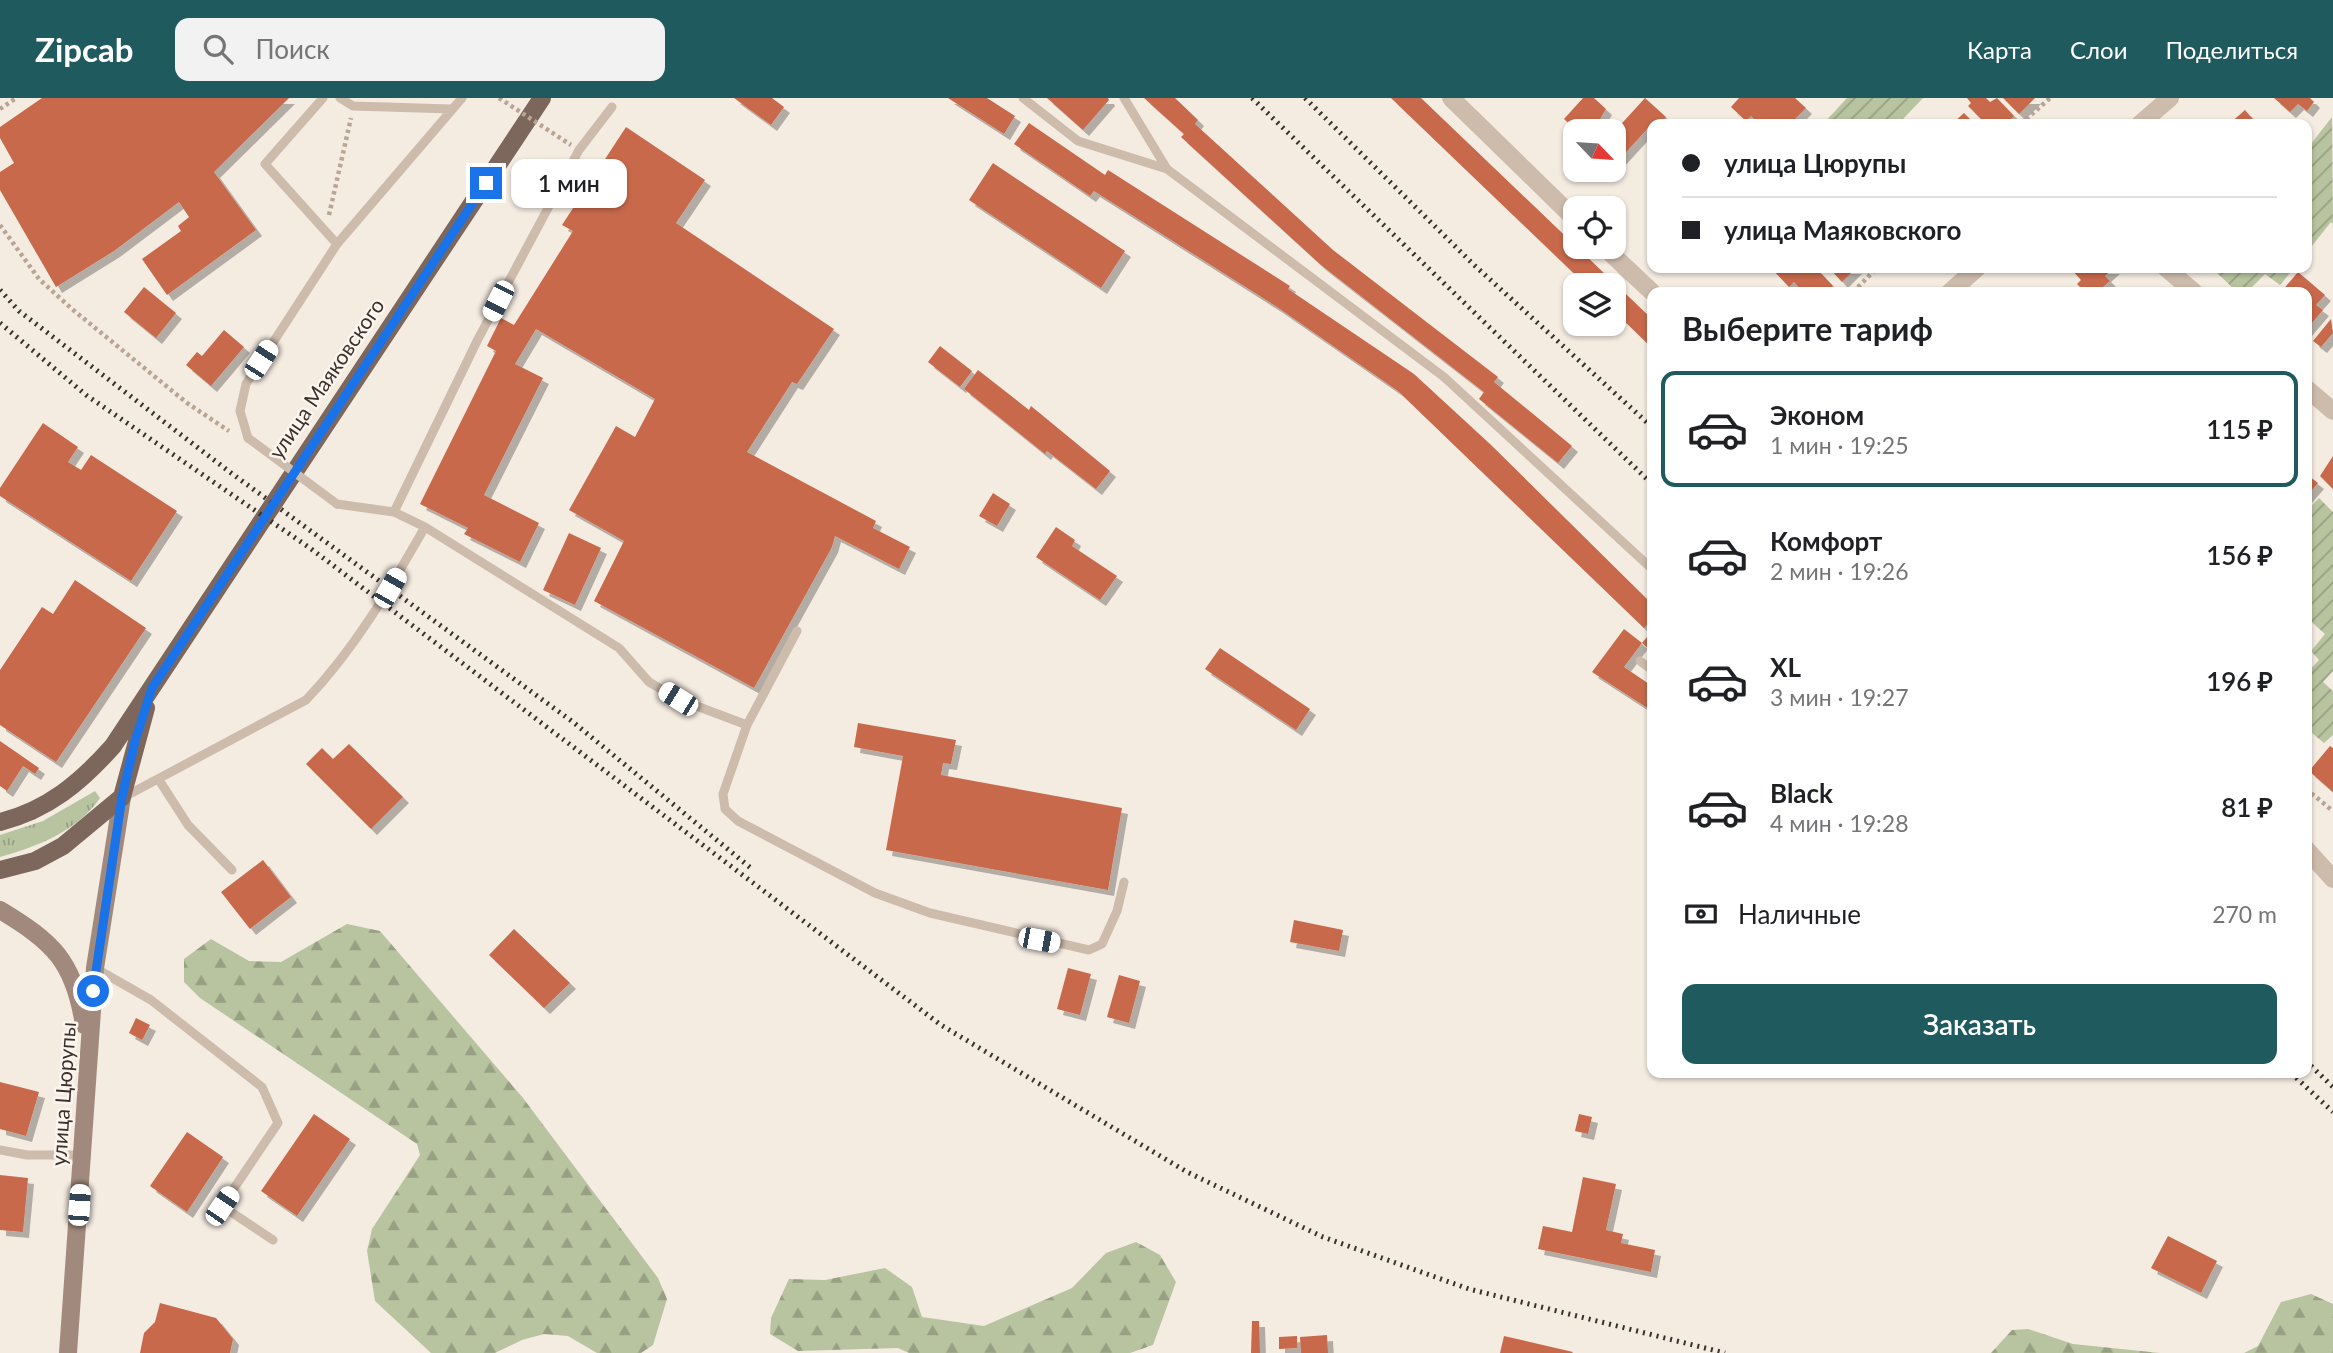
<!DOCTYPE html>
<html lang="ru">
<head>
<meta charset="utf-8">
<style>
  body { margin:0; font-family:Lato,sans-serif; background:#f2f2f2; color:#202124; height:100vh; display:flex; flex-direction:column; font-size:26px; white-space:nowrap }
  * { box-sizing:border-box; margin:0 }
  p { font-size:23px; color:#757577 }
  .icon { flex:none; width:38px; height:38px; fill:none; stroke:currentColor; stroke-width:2; stroke-linecap:round; stroke-linejoin:round }
  .map { position:relative; flex:1; overflow:hidden }
  .side { position:absolute; left:1647px; top:189px; width:665px; height:791px; display:flex; flex-direction:column; background:#fff; border-radius:14px; box-shadow:0 2px 5px #0004 }
  .side>* { flex:none }
  .banner { position:absolute; left:1647px; top:21px; width:665px; height:154px; border-radius:14px; box-shadow:0 2px 5px #0004; display:grid; align-content:center; height:154px; padding:0 35px; background:#fff }
  .needle { width:46px; rotate:115deg }
  .controls { position:absolute; left:1563px; top:21px; display:grid; gap:14px }
  .controls a { display:grid; place-items:center; width:63px; height:63px; border-radius:14px; background:#fff; box-shadow:0 2px 5px #0004; font-size:35px }
  .end { position:absolute; width:32px; height:32px; margin:-16px; border:9px solid #1a73e8; background:#fff; box-shadow:0 0 0 4px #fff }
  .from { border-radius:50% }
  .bubble { position:absolute; height:49px; border-radius:14px; background:#fff; box-shadow:0 2px 5px #0004; font-size:23px; font-weight:600; line-height:49px; text-align:center }
  .car { position:absolute; width:21px; height:42px; margin:-21px -10px; border-radius:9px; box-shadow:0 0 5px 2px #0007; background:linear-gradient(#fff 24%,#345 0 40%,#fff 0 76%,#345 0 86%,#fff 0) }
  .banner b { display:flex; align-items:center; gap:24px; height:66px; font-size:26px }
  .banner b+b { border-top:2px solid #e0e0e0 }
  .banner i { width:18px; height:18px; background:#202124 }
  ul { padding:0; list-style:none }
  li { display:flex; align-items:center; gap:21px; height:116px; margin:0 14px 10px; padding:0 21px; border:4px solid transparent; border-radius:14px }
  li div { flex:1 }
  li b { display:block; font-size:26px }
  li em { font-style:normal; font-weight:600 }
  li.active { border-color:#1f5a5e }
  li>.icon { width:63px; height:63px; stroke-width:1.5 }
  h2 { padding:0 35px; font-size:32px; line-height:84px }
  .pay { display:flex; align-items:center; gap:18px; height:77px; padding:0 35px; font-size:26px }
  .pay p { margin-inline-start:auto }
  .button { display:flex; gap:14px; margin-top:auto; padding:14px 35px }
  .button a { flex:1; height:80px; border-radius:14px; background:#1f5a5e; color:#fff; font-size:28px; font-weight:600; line-height:80px; text-align:center }
  header { display:flex; align-items:center; gap:42px; box-sizing:border-box; height:98px; padding:0 35px; background:#1f5a5e; color:#fff }
  header strong { font-size:33px }
  nav { display:flex; gap:38px; margin-inline-start:auto; font-size:24px }
  .search { width:490px; height:63px; background:#f2f2f2; display:flex; align-items:center; gap:18px; box-sizing:border-box; padding:0 24px; border-radius:14px; color:#757577; font-size:26px }
  .map>svg:first-child { display:block }
  .grass { fill:url(#grass-tufts) }
  .forest { fill:url(#forest-firs) }
  .garden { fill:url(#garden-furrows) }
  .building { fill:#c8694b; filter:url(#shadow) }
  .lines { fill:none; stroke-linecap:round; stroke-linejoin:round }
  .path { stroke:#b9a596; stroke-width:4.5; stroke-dasharray:3.5 3.5; stroke-linecap:butt }
  .service { stroke:#cdbbac; stroke-width:9 }
  .minor { stroke:#cdbbac; stroke-width:18 }
  .secondary { stroke:#a18a7d; stroke-width:18 }
  .primary { stroke:#7d675c; stroke-width:18 }
  .rail { stroke:#3b302b; stroke-width:5; stroke-dasharray:2 5; stroke-linecap:butt }
  .path-bridge { stroke:#b9a596; stroke-width:4.5; stroke-dasharray:3.5 3.5; stroke-linecap:butt }
  .service-bridge { stroke:#cdbbac; stroke-width:9 }
  .route { stroke:#1a73e8; stroke-width:9 }
  .labels { text-anchor:middle; stroke-width:5; stroke-linejoin:round; paint-order:stroke }
  .street-label { font-size:21px; fill:#3b302b; stroke:#fbf5ee }
</style>
</head>
<body>
<header>
<strong>Zipcab</strong>
<div class="search"><svg class="icon" aria-label="search" viewBox="0 0 24 24"><circle cx="10" cy="10" r="6"/><path d="M15 15l6 6"/></svg>Поиск</div>
<nav><a>Карта</a><a>Слои</a><a>Поделиться</a></nav>
</header>
<div class="map">
<svg width="2333" height="1255" viewBox="0 0 2333 1255">
  <defs>
    <pattern id="grass-tufts" width="24" height="20" patternUnits="userSpaceOnUse" patternTransform="scale(1.75)"><rect width="24" height="20" fill="#b8c4a0"/><path d="M3 7l-1-3M5 7V3M7 7l1-3M15 17l-1-3M17 17v-4M19 17l1-3" fill="none" stroke="#97a083"/></pattern>
    <pattern id="forest-firs" width="22" height="20" patternUnits="userSpaceOnUse" patternTransform="scale(1.75)"><rect width="22" height="20" fill="#b8c4a0"/><path d="M5 1l3.5 6h-7zM16 11l3.5 6h-7z" fill="#97a083"/></pattern>
    <pattern id="garden-furrows" width="10" height="10" patternUnits="userSpaceOnUse" patternTransform="scale(1.75)"><rect width="10" height="10" fill="#b8c4a0"/><path d="M-1 1l2-2M0 10L10 0M9 11l2-2" fill="none" stroke="#97a083"/></pattern>
    <filter id="shadow"><feDropShadow dx="6" dy="6" stdDeviation="0" flood-color="#0004"/></filter>
  </defs>
  <rect width="100%" height="100%" fill="#f4ebe1"/>
  <path class="grass" d="M 95,693 L 100,700 C 78,733 36,749 0,759 L 0,737 L 43,723 Z"/>
  <path class="forest" d="M 347,826 L 380,833 L 523,1000 L 658,1180 L 667,1201 L 653,1247 L 641,1255 L 597,1255 L 568,1238 L 544,1236 L 522,1242 L 495,1255 L 431,1255 L 375,1203 L 367,1153 L 372,1131 L 420,1057 L 417,1046 L 200,900 L 184,884 L 184,861 L 211,841 L 249,863 L 281,864 Z
    M 1136,1144 L 1160,1157 L 1176,1184 L 1153,1247 L 1130,1255 L 909,1255 L 898,1250 L 798,1253 L 770,1236 L 771,1220 L 789,1181 L 825,1182 L 885,1170 L 912,1189 L 922,1219 L 984,1228 L 1072,1190 L 1106,1155 Z
    M 2311,1196 L 2333,1206 L 2333,1255 L 2244,1255 L 2258,1248 L 2281,1204 Z
    M 2028,1231 L 2073,1246 L 2160,1255 L 1991,1255 L 2012,1232 Z"/>
  <path class="garden" d="M 1847,0 L 1923,0 L 1898,26 L 1823,26 Z
    M 2332,19 L 2333,126 L 2331,124 L 2307,154 L 2307,51 Z
    M 2212,170 L 2294,170 L 2280,187 L 2265,176 L 2247,194 L 2237,194 Z
    M 2319,400 L 2333,414 L 2333,573 L 2323,584 L 2333,593 L 2333,637 L 2324,645 L 2306,630 L 2307,575 L 2319,562 L 2311,553 L 2325,536 L 2306,519 L 2307,412 Z"/>
  <path class="building" d="M 42,0 L 289,0 L 214,74 L 256,132 L 167,197 L 142,161 L 181,133 L 178,128 L 189,119 L 179,104 L 114,153 L 56,189 L 0,92 L 0,74 L 14,65 L 0,40 L 0,29 Z
    M 734,0 L 772,0 L 784,9 L 771,27 Z
    M 948,0 L 987,0 L 1015,18 L 1004,36 Z
    M 1047,0 L 1108,0 L 1109,2 L 1083,32 Z
    M 1144,0 L 1175,0 L 1198,22 L 1195,26 L 1333,152 L 1498,279 L 1494,284 L 1572,348 L 1558,365 L 1479,301 L 1484,294 L 1321,167 L 1181,39 L 1184,36 Z
    M 1391,0 L 1421,0 L 1652,221 L 1652,250 L 1614,213 L 1614,187 L 1586,187 Z
    M 1583,0 L 1594,0 L 1606,11 L 1593,33 L 1577,33 L 1564,21 Z
    M 1645,0 L 1666,19 L 1660,26 L 1650,28 L 1617,64 L 1614,61 L 1614,34 Z
    M 1739,0 L 1795,0 L 1806,10 L 1790,26 L 1759,26 L 1751,18 L 1746,23 L 1731,9 Z
    M 1967,0 L 1986,0 L 1990,4 L 1997,0 L 2014,18 L 2006,26 L 1986,26 L 1968,8 L 1971,5 Z
    M 2003,0 L 2035,0 L 2019,16 Z
    M 2274,0 L 2310,0 L 2314,4 L 2307,13 L 2298,6 L 2290,14 Z
    M 2245,12 L 2257,26 L 2229,26 Z
    M 1964,15 L 1975,26 L 1952,26 Z
    M 1029,25 L 1105,77 L 1108,72 L 1290,188 L 1288,191 L 1414,276 L 1490,346 L 1652,506 L 1652,522 L 1644,530 L 1398,293 L 1277,209 L 1094,93 L 1090,98 L 1014,46 Z
    M 626,29 L 705,82 L 676,125 L 834,231 L 797,286 L 792,284 L 747,354 L 876,423 L 873,430 L 910,449 L 899,471 L 835,438 L 832,449 L 754,590 L 594,503 L 624,443 L 569,412 L 616,328 L 635,339 L 655,301 L 536,231 L 515,266 L 543,280 L 484,397 L 539,425 L 520,464 L 464,436 L 468,430 L 420,406 L 496,253 L 487,248 L 501,220 L 514,227 L 573,133 L 562,127 Z
    M 993,65 L 1125,153 L 1101,190 L 969,102 Z
    M 1771,170 L 1816,170 L 1833,188 L 1826,194 L 1803,194 L 1794,184 L 1789,189 Z
    M 1829,170 L 1856,170 L 1842,184 Z
    M 2070,170 L 2114,170 L 2105,178 L 2110,183 L 2097,194 L 2085,194 L 2077,186 L 2081,182 Z
    M 2298,174 L 2325,197 L 2316,207 L 2323,212 L 2306,232 L 2306,194 L 2281,194 Z
    M 144,189 L 176,215 L 156,240 L 124,214 Z
    M 2331,221 L 2333,235 L 2321,249 L 2313,243 Z
    M 224,232 L 244,249 L 211,288 L 186,267 L 197,254 L 202,258 Z
    M 940,248 L 972,273 L 960,289 L 928,264 Z
    M 978,272 L 1029,312 L 1031,308 L 1110,373 L 1096,391 L 1047,353 L 1045,356 L 964,291 Z
    M 43,325 L 78,349 L 68,364 L 81,372 L 91,357 L 177,413 L 131,483 L 0,398 L 0,390 Z
    M 2333,358 L 2333,391 L 2320,378 Z
    M 2309,378 L 2318,385 L 2306,399 L 2306,381 Z
    M 993,395 L 1010,406 L 997,428 L 979,418 Z
    M 1056,429 L 1075,442 L 1072,448 L 1117,478 L 1100,502 L 1036,459 Z
    M 569,435 L 601,450 L 575,507 L 543,492 Z
    M 75,482 L 146,530 L 56,664 L 0,627 L 0,572 L 42,509 L 53,516 Z
    M 1624,531 L 1642,545 L 1652,533 L 1652,554 L 1642,545 L 1624,569 L 1652,588 L 1652,613 L 1592,574 Z
    M 1220,550 L 1310,611 L 1296,632 L 1205,571 Z
    M 858,625 L 956,642 L 951,666 L 943,665 L 941,677 L 1122,710 L 1108,792 L 886,752 L 903,658 L 854,649 Z
    M 0,643 L 39,670 L 35,676 L 23,668 L 7,693 L 0,688 Z
    M 349,646 L 403,699 L 371,731 L 306,666 L 322,650 L 333,661 Z
    M 2330,648 L 2333,650 L 2333,694 L 2309,673 Z
    M 263,762 L 291,799 L 250,831 L 221,794 Z
    M 1294,822 L 1343,832 L 1339,853 L 1290,844 Z
    M 514,831 L 570,885 L 544,910 L 489,857 Z
    M 1068,870 L 1091,876 L 1080,917 L 1057,911 Z
    M 1119,877 L 1140,883 L 1129,925 L 1107,919 Z
    M 136,920 L 150,927 L 142,942 L 129,935 Z
    M 0,984 L 39,994 L 26,1038 L 0,1031 Z
    M 314,1016 L 350,1041 L 297,1118 L 261,1093 Z
    M 1579,1016 L 1592,1019 L 1588,1036 L 1575,1033 Z
    M 187,1034 L 223,1059 L 187,1114 L 150,1088 Z
    M 0,1077 L 28,1080 L 23,1134 L 0,1132 Z
    M 1583,1079 L 1616,1086 L 1606,1132 L 1623,1136 L 1621,1145 L 1655,1152 L 1651,1174 L 1538,1151 L 1543,1128 L 1572,1134 Z
    M 2168,1138 L 2217,1163 L 2201,1195 L 2151,1170 Z
    M 160,1205 L 216,1220 L 233,1241 L 230,1255 L 140,1255 L 144,1235 L 155,1224 Z
    M 1252,1223 L 1259,1223 L 1260,1255 L 1251,1255 Z
    M 1327,1237 L 1328,1255 L 1301,1255 L 1300,1239 Z
    M 1297,1238 L 1297,1250 L 1279,1251 L 1279,1239 Z
    M 1504,1238 L 1573,1254 L 1572,1255 L 1500,1255 Z"/>
  <g class="lines">
    <path class="path" d="M 0,11 L 16,0
      M 2021,26 L 2050,0
      M 329,117 L 351,20
      M 0,127 L 39,181 L 72,211 L 187,305 L 229,333
      M 1853,194 L 1877,170
      M 2306,691 L 2333,713"/>
    <path class="service" d="M 323,0 L 265,66 L 337,146
      M 340,0 L 353,8 L 451,11
      M 1023,0 L 1078,43 L 1167,71
      M 1124,0 L 1167,71 L 1444,279 L 1652,471
      M 248,340 L 240,313 L 246,286 L 337,146 L 462,0
      M 337,406 L 394,414 L 425,429 L 619,550 L 649,584 L 678,601 L 747,627 L 797,533
      M 394,414 L 478,241 L 579,52 L 612,9
      M 1640,563 L 1652,572
      M 747,627 L 723,696 L 725,711 L 738,723 L 875,795 L 930,815 L 1089,852 L 1102,846 L 1117,813 L 1124,784
      M 159,682 L 188,727 L 232,772
      M 124,699 L 306,602 C 355,551 390,490 425,429
      M 95,870 L 151,902 L 262,989 L 278,1025 L 222,1108 L 273,1142
      M 0,1052 L 27,1057 L 82,1057"/>
    <path class="minor" d="M 1451,0 L 1575,121
      M 2140,26 L 2170,0
      M 1604,149 L 1652,194
      M 2166,170 L 2194,194
      M 1950,194 L 1977,170
      M 2306,290 L 2333,313
      M 2306,751 L 2333,781"/>
    <path class="secondary" d="M 0,812 C 53,844 74,863 84,927
      M 68,1255 L 95,870 L 122,699"/>
    <path class="primary" d="M 0,724 C 48,712 81,684 113,648 L 542,0
      M 0,772 L 35,763 L 63,748 L 122,699 L 146,610"/>
    <path class="rail" d="M 1252,0 L 1652,386
      M 1305,0 L 1473,166 L 1652,329
      M 0,192 L 19,213 L 227,372 L 573,624 L 752,771
      M 0,225 L 86,297 L 310,450 L 941,927 L 1187,1074 L 1323,1139 L 1469,1191 L 1725,1255
      M 2306,963 L 2333,989
      M 2291,975 L 2333,1014"/>
    <path class="path-bridge" d="M 499,0 L 571,47"/>
    <path class="service-bridge" d="M 248,340 L 337,406"/>
  </g>
  <g class="lines">
    <path class="route" d="M 93,893 L 122,699 L 135,643 L 152,590 L 486,85"/>
  </g>
  <g class="labels">
    <g class="street-label">
      <text transform="translate(327 281) rotate(-56)" y="7">улица Маяковского</text>
      <text transform="translate(64 996) rotate(-86)" y="7">улица Цюрупы</text>
    </g>
  </g>
</svg>
<div class="controls">
<a><svg class="needle" viewBox="-14 -14 28 28"><path d="M0-13l5 13h-10z" fill="#e53935"/><path d="M0 13l5-13h-10z" fill="#757577"/></svg></a>
<a><svg class="icon" aria-label="locate" viewBox="0 0 24 24"><circle cx="12" cy="12" r="6"/><path d="M12 2v4M12 18v4M2 12h4M18 12h4"/></svg></a>
<a><svg class="icon" aria-label="layers" viewBox="0 0 24 24"><path d="M12 4l9 5-9 5-9-5zM3 14l9 5 9-5"/></svg></a>
</div>
<i class="end from" style="left:93px;top:893px"></i>
<i class="end" style="left:486px;top:85px"></i>
<div class="bubble" style="left:511px;top:61px;width:116px">1 мин</div>
<i class="car" style="left:498px;top:203px;rotate:207deg"></i>
<i class="car" style="left:261px;top:262px;rotate:33deg"></i>
<i class="car" style="left:390px;top:490px;rotate:30deg"></i>
<i class="car" style="left:678px;top:601px;rotate:302deg"></i>
<i class="car" style="left:1039px;top:842px;rotate:101deg"></i>
<i class="car" style="left:79px;top:1107px;rotate:4deg"></i>
<i class="car" style="left:222px;top:1108px;rotate:34deg"></i>
<div class="banner">
<b><i class="from"></i>улица Цюрупы</b>
<b><i></i>улица Маяковского</b>
</div>
<section class="side">
<h2>Выберите тариф</h2>
<ul>
<li class="active"><svg class="icon" aria-label="car" viewBox="0 0 24 24"><path d="M5 17H2v-5l4-1 3-4h7l3 4 3 1v5h-3M9 17h6M6 11h13"/><circle cx="7" cy="17" r="2"/><circle cx="17" cy="17" r="2"/></svg><div><b>Эконом</b><p>1 мин · 19:25</p></div><em>115 ₽</em></li>
<li><svg class="icon" aria-label="car" viewBox="0 0 24 24"><path d="M5 17H2v-5l4-1 3-4h7l3 4 3 1v5h-3M9 17h6M6 11h13"/><circle cx="7" cy="17" r="2"/><circle cx="17" cy="17" r="2"/></svg><div><b>Комфорт</b><p>2 мин · 19:26</p></div><em>156 ₽</em></li>
<li><svg class="icon" aria-label="car" viewBox="0 0 24 24"><path d="M5 17H2v-5l4-1 3-4h7l3 4 3 1v5h-3M9 17h6M6 11h13"/><circle cx="7" cy="17" r="2"/><circle cx="17" cy="17" r="2"/></svg><div><b>XL</b><p>3 мин · 19:27</p></div><em>196 ₽</em></li>
<li><svg class="icon" aria-label="car" viewBox="0 0 24 24"><path d="M5 17H2v-5l4-1 3-4h7l3 4 3 1v5h-3M9 17h6M6 11h13"/><circle cx="7" cy="17" r="2"/><circle cx="17" cy="17" r="2"/></svg><div><b>Black</b><p>4 мин · 19:28</p></div><em>81 ₽</em></li>
</ul>
<div class="pay"><svg class="icon" aria-label="cash" viewBox="0 0 24 24"><path d="M3 7h18v10H3z"/><circle cx="12" cy="12" r="2"/></svg>Наличные<p>270 m</p></div>
<div class="button"><a>Заказать</a></div>
</section>
</div>
</body>
</html>
